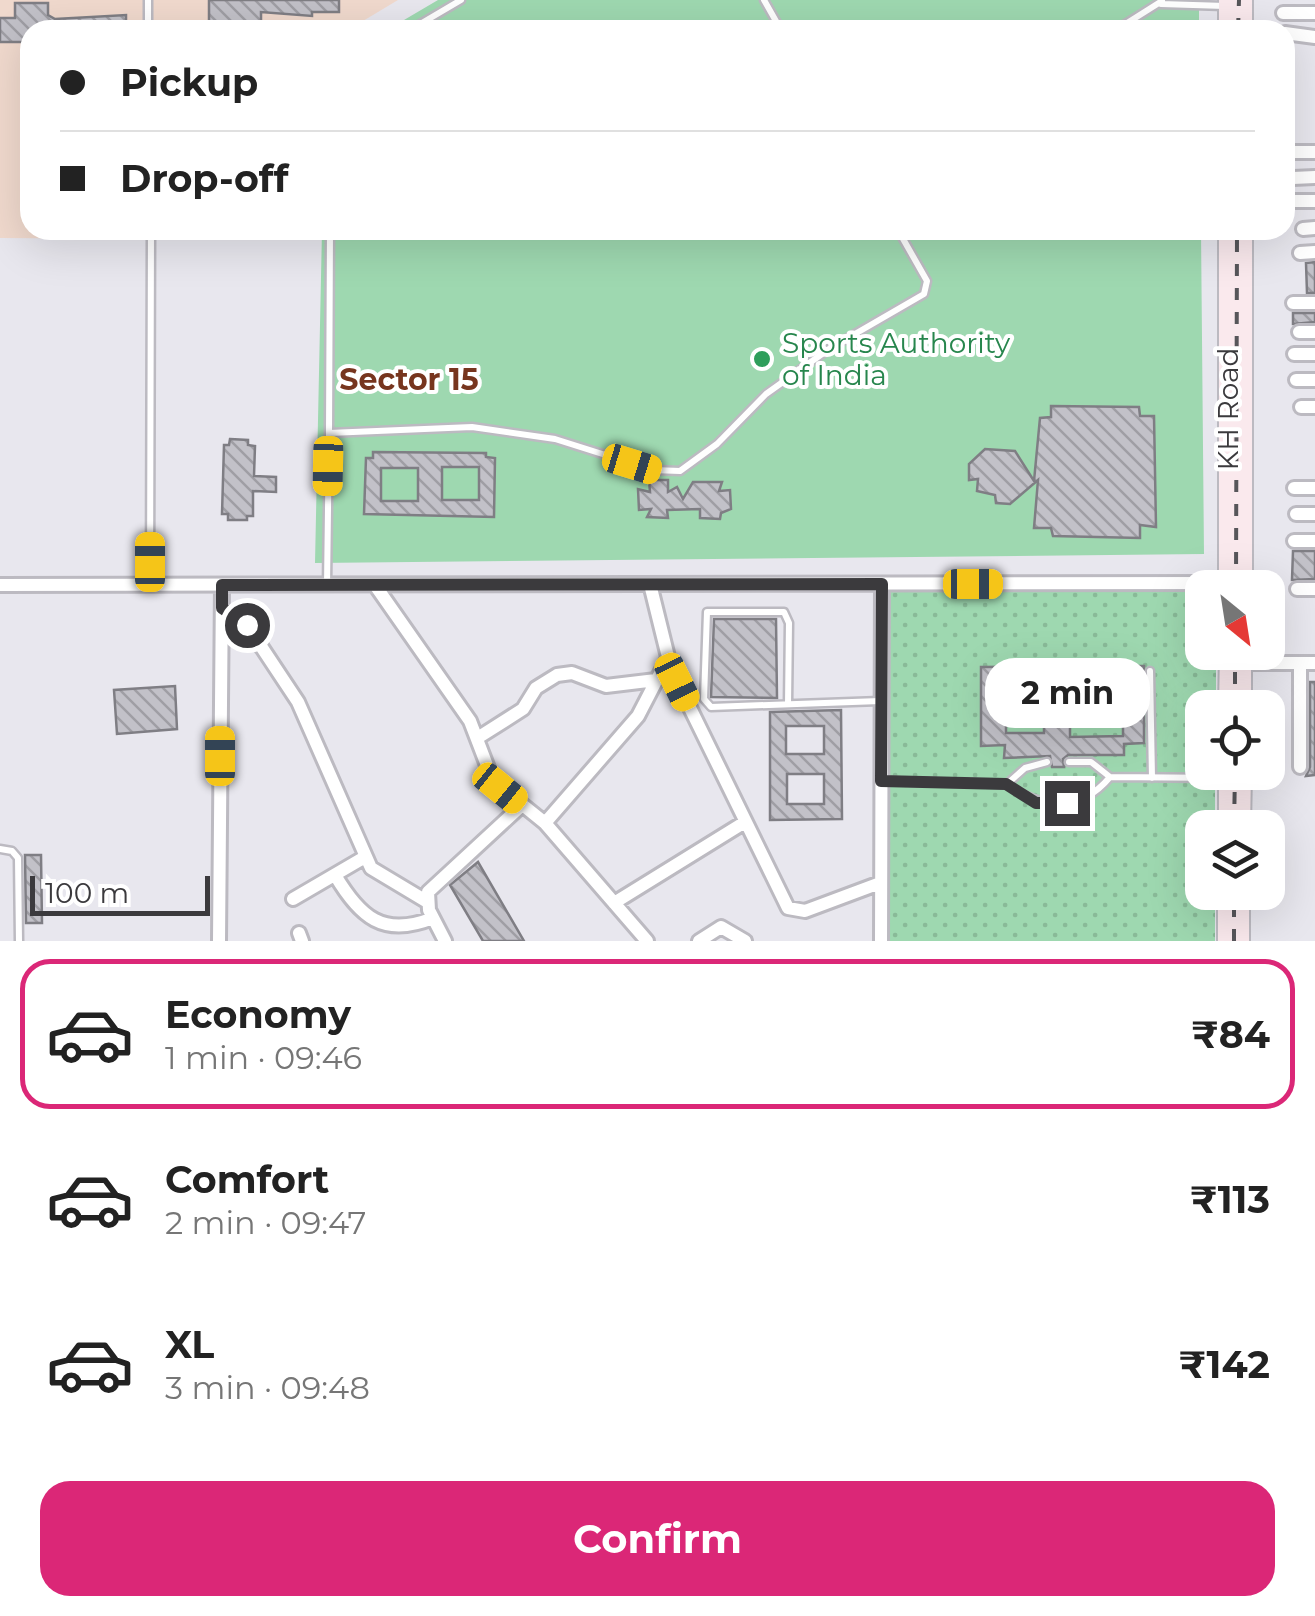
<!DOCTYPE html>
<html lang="en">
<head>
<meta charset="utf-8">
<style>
  body { margin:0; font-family:Montserrat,sans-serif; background:#f2f2f2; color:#222; height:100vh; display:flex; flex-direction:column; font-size:38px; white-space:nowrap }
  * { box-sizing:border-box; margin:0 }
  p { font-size:32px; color:#767676 }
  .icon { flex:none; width:55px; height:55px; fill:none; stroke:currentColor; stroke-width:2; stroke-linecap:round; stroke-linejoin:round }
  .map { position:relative; height:941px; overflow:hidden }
  .drawer { display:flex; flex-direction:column; background:#fff; flex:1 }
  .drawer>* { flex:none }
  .hud { position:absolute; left:20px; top:20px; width:1275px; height:220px; border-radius:30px; box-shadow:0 10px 40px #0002; display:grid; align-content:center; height:220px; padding:0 40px; background:#fff }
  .needle { width:65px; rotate:150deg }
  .controls { position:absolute; left:1185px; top:570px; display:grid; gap:20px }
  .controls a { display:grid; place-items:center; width:100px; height:100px; border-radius:20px; background:#fff; box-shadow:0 10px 40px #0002; font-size:50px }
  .scale { position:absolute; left:30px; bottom:25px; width:180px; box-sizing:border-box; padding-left:10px; border:5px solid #3b3a3d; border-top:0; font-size:28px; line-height:35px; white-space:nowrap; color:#3b3a3d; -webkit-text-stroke:8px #fff; paint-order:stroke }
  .end { position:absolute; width:45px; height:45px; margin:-22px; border:12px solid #3b3a3d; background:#fff; box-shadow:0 0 0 5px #fff }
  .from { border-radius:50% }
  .bubble { position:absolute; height:70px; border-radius:30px; background:#fff; box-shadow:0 10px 40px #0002; font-size:32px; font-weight:700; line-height:70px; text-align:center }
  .car { position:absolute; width:30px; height:60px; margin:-30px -15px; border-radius:12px; box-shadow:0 0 8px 2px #0007; background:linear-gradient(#f5c518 24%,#345 0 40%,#f5c518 0 76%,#345 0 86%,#f5c518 0) }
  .hud b { display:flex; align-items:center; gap:35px; height:95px; font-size:38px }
  .hud b+b { border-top:2px solid #e0e0e0 }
  .hud i { width:25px; height:25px; background:#222 }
  ul { padding:18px 0 0; list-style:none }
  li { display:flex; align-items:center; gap:30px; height:150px; margin:0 20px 15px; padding:0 20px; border:5px solid transparent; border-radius:30px }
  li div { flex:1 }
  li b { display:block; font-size:38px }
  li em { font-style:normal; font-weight:700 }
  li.on { border-color:#db2777 }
  li>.icon { width:90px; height:90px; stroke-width:1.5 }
  .action { display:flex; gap:20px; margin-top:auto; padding:20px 40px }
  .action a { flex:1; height:115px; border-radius:30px; background:#db2777; color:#fff; font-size:40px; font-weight:700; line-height:115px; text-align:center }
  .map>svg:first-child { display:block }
  .education { fill:#f0d9cd }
  .park { fill:url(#park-dots) }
  .pitch { fill:#9ed8b0 }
  .building { fill:url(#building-back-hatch); stroke:#7f7e84; stroke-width:2.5; fill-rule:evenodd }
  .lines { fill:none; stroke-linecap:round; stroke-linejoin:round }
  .service-casing { stroke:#bcbac1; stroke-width:11 }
  .minor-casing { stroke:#bcbac1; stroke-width:18 }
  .secondary-casing { stroke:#bcbac1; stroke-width:22 }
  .service { stroke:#fff; stroke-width:6 }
  .minor { stroke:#fff; stroke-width:12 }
  .secondary { stroke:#fae9ed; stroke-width:18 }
  .rail { stroke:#57565a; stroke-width:4; stroke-dasharray:12 12; stroke-linecap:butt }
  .route { stroke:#3b3a3d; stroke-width:12 }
  .leisure-dot { fill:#2e9e5b; stroke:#fff; stroke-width:4 }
  .labels { text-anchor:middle; stroke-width:8; stroke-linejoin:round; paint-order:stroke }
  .leisure-label { font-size:28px; fill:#27864d; stroke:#fff; text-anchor:start }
  .street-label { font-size:28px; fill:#3b3a3d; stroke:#fff }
  .neighbourhood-label { font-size:30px; font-weight:bold; fill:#77351e; stroke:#fff }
</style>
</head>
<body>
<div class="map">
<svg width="1315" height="941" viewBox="0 0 1315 941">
  <defs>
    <pattern id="park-dots" width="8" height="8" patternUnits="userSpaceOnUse" patternTransform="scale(2.5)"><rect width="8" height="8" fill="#9ed8b0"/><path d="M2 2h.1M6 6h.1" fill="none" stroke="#89ba98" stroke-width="1.8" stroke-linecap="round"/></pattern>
    <pattern id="building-back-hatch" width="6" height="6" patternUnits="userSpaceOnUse" patternTransform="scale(2.5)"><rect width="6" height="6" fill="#c2c1c8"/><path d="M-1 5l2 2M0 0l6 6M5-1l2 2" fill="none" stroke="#9f9ea4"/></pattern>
  </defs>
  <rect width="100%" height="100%" fill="#e8e7ee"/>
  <path class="education" d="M 0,0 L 398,0 L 348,30 L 30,30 L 30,230 L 301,230 L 300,240 L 0,238 Z"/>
  <path class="park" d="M 895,580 L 1202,588 L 1202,652 L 1216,653 L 1216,707 L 1202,708 L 1202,772 L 1215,773 L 1215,827 L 1202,828 L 1202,892 L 1215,893 L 1215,941 L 890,941 L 888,601 Z"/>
  <path class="pitch" d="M 438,0 L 1199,0 L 1199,30 L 387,30 Z
    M 322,230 L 1201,230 L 1204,554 L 315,563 Z"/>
  <path class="building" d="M 209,0 L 339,0 L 339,12 L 312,12 L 312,16 L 261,12 L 261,30 L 209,30 Z
    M 15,3 L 48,3 L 48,15 L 55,19 L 126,15 L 126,25 L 122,30 L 30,30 L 30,42 L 0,42 L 0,18 L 15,18 Z
    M 1315,262 L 1315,293 L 1307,293 L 1306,263 Z
    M 1293,313 L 1315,313 L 1315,322 L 1293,324 Z
    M 1051,406 L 1139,407 L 1140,416 L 1154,416 L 1156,527 L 1140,525 L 1140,538 L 1053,536 L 1051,528 L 1034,528 L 1038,480 L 1010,504 L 996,503 L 995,495 L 977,491 L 978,479 L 969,480 L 969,464 L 985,449 L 1015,451 L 1034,481 L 1040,418 L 1051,417 Z
    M 230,439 L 248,440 L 248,445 L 255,446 L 254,476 L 276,477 L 276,492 L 253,491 L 253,516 L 247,516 L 247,520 L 228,520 L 228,514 L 222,514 L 224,445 L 229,445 Z
    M 373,452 L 486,453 L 486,457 L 495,458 L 494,517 L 364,514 L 366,458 L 373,458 ZM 442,467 L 479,467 L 479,500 L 442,500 ZM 381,468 L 418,468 L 418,501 L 381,501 Z
    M 649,480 L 668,480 L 668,492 L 677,487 L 683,499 L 693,482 L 722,482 L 719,491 L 730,490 L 731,509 L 721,513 L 720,519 L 700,518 L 700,509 L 667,510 L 668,518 L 647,517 L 651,509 L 639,510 L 638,489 L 650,492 Z
    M 1293,551 L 1315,551 L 1315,579 L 1292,580 Z
    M 714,619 L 776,619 L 777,698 L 711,697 Z
    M 1144,666 L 1144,743 L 1124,744 L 1124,755 L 1068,755 L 1063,759 L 1064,767 L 1052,767 L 1050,756 L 1004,758 L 1005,745 L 981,746 L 981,667 ZM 1070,690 L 1123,690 L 1123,736 L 1070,737 ZM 1044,692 L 1044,733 L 1006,733 L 1006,693 Z
    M 1310,682 L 1315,682 L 1315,775 L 1306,776 L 1310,767 Z
    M 175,686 L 177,729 L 117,734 L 114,690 Z
    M 841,710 L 842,819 L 770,820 L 770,712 ZM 786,726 L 824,726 L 824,754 L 786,754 ZM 787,774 L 824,774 L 824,804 L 787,804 Z
    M 25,855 L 41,855 L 42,923 L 26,923 Z
    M 478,862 L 524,941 L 483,941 L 450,885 Z"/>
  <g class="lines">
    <g class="service-casing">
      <path id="service" d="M 148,0 L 148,30
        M 764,0 L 781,30
        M 1161,4 L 1225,6
        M 410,30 L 461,0
        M 1116,30 L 1162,1
        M 330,230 L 329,433 L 472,427 L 555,439 L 653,470 L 680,471 L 717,444 L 766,394 L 829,349 L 924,294 L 927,281 L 898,230
        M 150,584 L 151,230
        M 327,585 L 329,433
        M 1150,671 L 1152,778
        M 788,704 L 789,623 L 784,612 L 707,612 L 704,699 L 711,707 L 880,701
        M 1069,762 L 1091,762 L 1110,777 L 1227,778
        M 883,781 L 1007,784 L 1025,768 L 1047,762
        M 1007,784 C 1041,810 1081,812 1110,777
        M 0,849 L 12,851 L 18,858 L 19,941"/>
    </g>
    <g class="minor-casing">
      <path id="minor" d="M 1283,13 L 1315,13
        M 1285,33 L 1315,37
        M 1291,152 L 1315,152
        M 1293,178 L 1315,177
        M 1291,201 L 1315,201
        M 1303,229 L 1315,228
        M 1300,253 L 1315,252
        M 1293,303 L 1315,303
        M 1299,332 L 1315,332
        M 1294,354 L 1315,354
        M 1296,380 L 1315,380
        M 1301,407 L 1315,407
        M 1294,488 L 1315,488
        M 1296,514 L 1315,514
        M 1294,541 L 1315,541
        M 650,584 L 671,669 L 788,908 L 805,911 L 880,883
        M 0,585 L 1235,583
        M 375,585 L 470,721 L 493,781 L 545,823 L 647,941
        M 1297,589 L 1315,589
        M 222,608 L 247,625 L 298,702 L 371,868 L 426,901
        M 1238,663 L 1315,663
        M 479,737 L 523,709 L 536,688 L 557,675 L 572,673 L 606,686 L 656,680
        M 1300,767 L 1300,663
        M 545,823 L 638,716 L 667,660
        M 335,875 C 360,917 383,938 433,918
        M 293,899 L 365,857
        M 614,903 L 745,822
        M 299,933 L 302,941
        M 219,941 L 222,585
        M 445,941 L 429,910 L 428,892 L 521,806
        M 699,941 L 721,927 L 745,941
        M 881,941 L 882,584"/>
    </g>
    <g class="secondary-casing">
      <path id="secondary" d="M 1243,0 L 1243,30
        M 1228,30 L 1228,0
        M 1228,230 L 1228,588
        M 1243,588 L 1243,230
        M 1228,708 L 1229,652
        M 1242,708 L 1242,652
        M 1228,828 L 1228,772
        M 1241,828 L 1242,772
        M 1227,941 L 1227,892
        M 1240,941 L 1240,892"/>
    </g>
    <use href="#service" class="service"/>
    <use href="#minor" class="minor"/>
    <use href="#secondary" class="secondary"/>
    <path class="rail" d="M 1238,30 L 1239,0
      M 1236,588 L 1237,230
      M 1235,708 L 1235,652
      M 1234,828 L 1235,772
      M 1234,941 L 1234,892"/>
  </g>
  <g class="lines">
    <path class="route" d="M 247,625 L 222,608 L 222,585 L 882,584 L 881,781 L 1006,784 L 1036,803 L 1067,803"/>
  </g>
  <circle class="leisure-dot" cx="762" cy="359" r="10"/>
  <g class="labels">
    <g class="leisure-label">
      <text x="782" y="353">Sports Authority<tspan x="782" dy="32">of India</tspan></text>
    </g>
    <g class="street-label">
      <text transform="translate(1228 409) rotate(-90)" y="10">KH Road</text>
    </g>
    <g class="neighbourhood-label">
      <text x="409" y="390">Sector 15</text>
    </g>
  </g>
</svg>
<div class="controls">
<a><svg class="needle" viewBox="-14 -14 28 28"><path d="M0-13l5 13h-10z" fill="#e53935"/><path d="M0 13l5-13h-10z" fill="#767676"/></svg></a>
<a><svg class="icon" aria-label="locate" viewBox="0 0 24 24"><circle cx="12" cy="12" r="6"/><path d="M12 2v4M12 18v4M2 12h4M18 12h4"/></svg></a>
<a><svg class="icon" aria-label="layers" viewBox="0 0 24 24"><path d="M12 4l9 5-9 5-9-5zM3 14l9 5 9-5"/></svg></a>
</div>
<div class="scale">100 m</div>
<i class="end from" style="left:247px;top:625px"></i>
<i class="end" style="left:1067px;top:803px"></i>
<div class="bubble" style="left:985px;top:658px;width:165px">2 min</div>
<i class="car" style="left:632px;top:464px;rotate:107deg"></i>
<i class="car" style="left:328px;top:466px;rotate:181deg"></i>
<i class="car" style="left:150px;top:562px;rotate:0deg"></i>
<i class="car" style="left:973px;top:584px;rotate:90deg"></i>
<i class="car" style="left:677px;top:682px;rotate:154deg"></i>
<i class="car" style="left:220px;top:756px;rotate:0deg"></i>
<i class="car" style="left:500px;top:788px;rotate:129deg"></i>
<div class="hud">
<b><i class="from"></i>Pickup</b>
<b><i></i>Drop-off</b>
</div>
</div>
<section class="drawer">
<ul>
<li class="on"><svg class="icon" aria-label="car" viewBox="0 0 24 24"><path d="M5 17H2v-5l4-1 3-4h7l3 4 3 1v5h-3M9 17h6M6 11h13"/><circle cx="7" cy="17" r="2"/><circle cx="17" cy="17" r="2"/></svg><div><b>Economy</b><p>1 min · 09:46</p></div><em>₹84</em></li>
<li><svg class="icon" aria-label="car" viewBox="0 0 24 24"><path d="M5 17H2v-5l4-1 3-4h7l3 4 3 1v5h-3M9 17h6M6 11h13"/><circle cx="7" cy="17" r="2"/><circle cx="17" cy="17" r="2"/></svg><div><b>Comfort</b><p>2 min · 09:47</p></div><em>₹113</em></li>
<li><svg class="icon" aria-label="car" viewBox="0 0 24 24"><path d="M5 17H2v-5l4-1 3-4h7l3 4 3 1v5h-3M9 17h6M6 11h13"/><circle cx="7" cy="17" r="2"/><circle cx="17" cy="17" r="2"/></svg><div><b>XL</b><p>3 min · 09:48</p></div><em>₹142</em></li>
</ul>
<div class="action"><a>Confirm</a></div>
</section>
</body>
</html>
